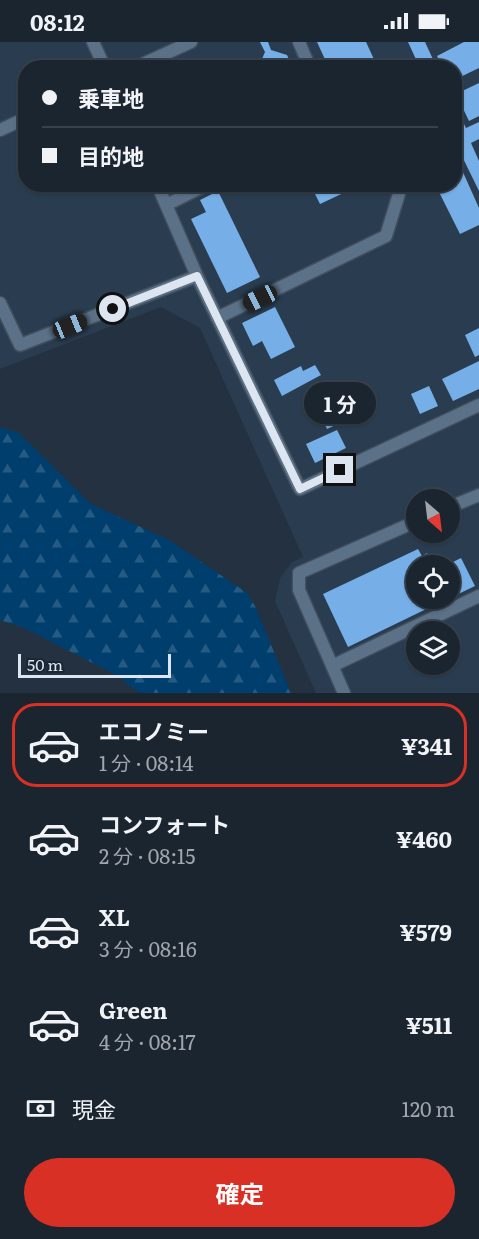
<!DOCTYPE html>
<html lang="ja">
<head>
<meta charset="utf-8">
<style>
  body { margin:0; font-family:Literata,"Noto Sans JP",serif; background:#27313c; color:#f1f3f6; height:100vh; display:flex; flex-direction:column; font-size:22px; white-space:nowrap }
  * { box-sizing:border-box; margin:0 }
  p { font-size:20px; color:#9fa5ab }
  .icon { flex:none; width:33px; height:33px; fill:none; stroke:currentColor; stroke-width:2; stroke-linecap:round; stroke-linejoin:round }
  .map { position:relative; height:651px; overflow:hidden }
  .sheet { display:flex; flex-direction:column; background:#1a2530; flex:1 }
  .sheet>* { flex:none }
  .top-card { position:absolute; left:18px; top:18px; width:444px; height:132px; border-radius:24px; box-shadow:0 2px 4px #0004,0 0 0 2px #38424c; display:grid; align-content:center; height:132px; padding:0 24px; background:#1a2530 }
  .needle { width:39px; rotate:152deg }
  .controls { position:absolute; left:406px; top:447px; display:grid; gap:12px }
  .controls a { display:grid; place-items:center; width:54px; height:54px; border-radius:50%; background:#1a2530; box-shadow:0 2px 4px #0004,0 0 0 2px #38424c; font-size:30px }
  .scale { position:absolute; left:18px; bottom:15px; width:153px; box-sizing:border-box; padding-left:6px; border:3px solid #dde6f0; border-top:0; font-size:16px; line-height:21px; white-space:nowrap; color:#dde6f0; -webkit-text-stroke:4px #192735; paint-order:stroke }
  .end { position:absolute; width:27px; height:27px; margin:-14px; border:8px solid #dde6f0; background:#111; box-shadow:0 0 0 3px #111 }
  .from { border-radius:50% }
  .bubble { position:absolute; height:42px; border-radius:21px; background:#1a2530; box-shadow:0 2px 4px #0004,0 0 0 2px #38424c; font-size:20px; font-weight:700; line-height:42px; text-align:center }
  .car { position:absolute; width:18px; height:36px; margin:-18px -9px; border-radius:8px; box-shadow:0 0 4px 2px #0007; background:linear-gradient(#222 24%,#8ab4d8 0 40%,#222 0 76%,#8ab4d8 0 86%,#222 0) }
  .top-card b { display:flex; align-items:center; gap:21px; height:57px; font-size:22px }
  .top-card b+b { border-top:2px solid #38424c }
  .top-card i { width:15px; height:15px; background:#f1f3f6 }
  ul { padding:10px 0 0; list-style:none }
  li { display:flex; align-items:center; gap:18px; height:84px; margin:0 12px 9px; padding:0 12px; border:3px solid transparent; border-radius:24px }
  li div { flex:1 }
  li b { display:block; font-size:22px }
  li em { font-style:normal; font-weight:700 }
  li.selected { border-color:#d93025 }
  li>.icon { width:54px; height:54px; stroke-width:1.5 }
  .pay { display:flex; align-items:center; gap:15px; height:66px; padding:0 24px; font-size:22px }
  .pay p { margin-inline-start:auto }
  .button { display:flex; gap:12px; margin-top:auto; padding:12px 24px }
  .button a { flex:1; height:69px; border-radius:36px; background:#d93025; color:#fff; font-size:24px; font-weight:700; line-height:69px; text-align:center }
  .status { display:flex; justify-content:space-between; align-items:center; height:42px; padding:0 30px; background:#1a2530; direction:ltr }
  .status svg { height:16px; fill:currentColor }
  .map>svg:first-child { display:block }
  .built { fill:#2a3d50; fill-rule:evenodd }
  .forest { fill:url(#forest-firs) }
  .building { fill:#76afe7 }
  .lines { fill:none; stroke-linecap:round; stroke-linejoin:round }
  .service-casing { stroke:#414e5c; stroke-width:15 }
  .service { stroke:#5a7188; stroke-width:12 }
  .route { stroke:#dde6f0; stroke-width:8 }
</style>
</head>
<body>
<div class="status"><b>08:12</b><svg viewBox="0 0 49 12"><path d="M0 12V9h3v3zM5 12V6h3v6zM10 12V3h3v9zM15 12V0h3v12zM26 1h20v11H26zM47 4h2v5h-2z"/></svg></div>
<div class="map">
<svg width="479" height="651" viewBox="0 0 479 651">
  <defs>
    <pattern id="forest-firs" width="22" height="20" patternUnits="userSpaceOnUse" patternTransform="scale(1.5)"><rect width="22" height="20" fill="#003e6e"/><path d="M5 1l3.5 6h-7zM16 11l3.5 6h-7z" fill="#255a83"/></pattern>
  </defs>
  <rect width="100%" height="100%" fill="#233140"/>
  <path class="built" d="M 0,0 L 479,0 L 479,651 L 316,651 L 275,559 L 280,536 L 292,520 L 303,515 L 200,286 L 161,265 L 0,327 ZM 26,26 L 454,26 L 454,142 L 26,142 ZM 417,458 L 450,458 L 450,490 L 417,490 ZM 417,524 L 450,524 L 450,556 L 417,556 ZM 417,590 L 450,590 L 450,622 L 417,622 Z"/>
  <path class="forest" d="M 0,385 L 19,391 L 91,462 L 169,498 L 247,551 L 255,564 L 291,651 L 139,651 L 118,634 L 24,586 L 0,578 Z"/>
  <path class="building" d="M 260,0 L 268,0 L 271,8 L 287,13 L 293,26 L 258,26 L 265,10 Z
    M 317,0 L 366,0 L 378,26 L 329,26 Z
    M 408,0 L 425,0 L 437,26 L 420,26 Z
    M 464,0 L 479,0 L 479,26 L 454,38 L 454,26 L 443,26 L 437,14 Z
    M 479,41 L 479,74 L 469,79 L 456,52 Z
    M 454,62 L 466,86 L 479,80 L 479,97 L 471,101 L 479,119 L 479,149 L 454,98 Z
    M 458,119 L 479,166 L 479,183 L 460,192 L 435,142 L 454,142 L 454,121 Z
    M 310,142 L 350,142 L 352,147 L 320,162 Z
    M 218,149 L 260,235 L 227,251 L 191,177 L 206,170 L 200,158 Z
    M 275,265 L 295,305 L 271,317 L 262,299 L 253,304 L 242,281 Z
    M 479,286 L 479,313 L 475,315 L 465,293 Z
    M 479,319 L 479,347 L 453,359 L 442,337 Z
    M 315,323 L 321,333 L 282,354 L 274,338 L 301,324 L 303,329 Z
    M 429,344 L 438,364 L 420,372 L 411,352 Z
    M 326,352 L 340,381 L 327,387 L 316,363 L 320,362 L 317,357 Z
    M 337,388 L 346,406 L 315,421 L 306,402 Z
    M 418,507 L 422,514 L 427,511 L 432,522 L 441,518 L 444,524 L 417,524 L 417,556 L 449,556 L 348,605 L 323,552 Z
    M 461,516 L 475,544 L 450,556 L 450,524 L 445,524 Z"/>
  <g class="lines">
    <g class="service-casing">
      <path id="service" d="M 93,0 L 105,26
        M 299,0 L 310,26
        M 134,26 L 191,0
        M 0,88 L 26,76
        M 157,142 L 197,234 L 300,447 L 479,363
        M 166,163 L 208,142
        M 0,261 L 20,303 L 197,234
        M 217,276 L 386,194 L 402,142
        M 450,465 L 479,453
        M 332,624 L 479,554
        M 344,651 L 299,548 L 299,531 L 417,479"/>
    </g>
    <use href="#service" class="service"/>
  </g>
  <g class="lines">
    <path class="route" d="M 113,267 L 197,234 L 300,447 L 340,428"/>
  </g>
</svg>
<div class="controls">
<a><svg class="needle" viewBox="-14 -14 28 28"><path d="M0-13l5 13h-10z" fill="#e53935"/><path d="M0 13l5-13h-10z" fill="#9fa5ab"/></svg></a>
<a><svg class="icon" aria-label="locate" viewBox="0 0 24 24"><circle cx="12" cy="12" r="6"/><path d="M12 2v4M12 18v4M2 12h4M18 12h4"/></svg></a>
<a><svg class="icon" aria-label="layers" viewBox="0 0 24 24"><path d="M12 4l9 5-9 5-9-5zM3 14l9 5 9-5"/></svg></a>
</div>
<div class="scale">50 m</div>
<i class="end from" style="left:113px;top:267px"></i>
<i class="end" style="left:340px;top:428px"></i>
<div class="bubble" style="left:304px;top:340px;width:72px">1 分</div>
<i class="car" style="left:260px;top:256px;rotate:244deg"></i>
<i class="car" style="left:70px;top:284px;rotate:68deg"></i>
<div class="top-card">
<b><i class="from"></i>乗車地</b>
<b><i></i>目的地</b>
</div>
</div>
<section class="sheet">
<ul>
<li class="selected"><svg class="icon" aria-label="car" viewBox="0 0 24 24"><path d="M5 17H2v-5l4-1 3-4h7l3 4 3 1v5h-3M9 17h6M6 11h13"/><circle cx="7" cy="17" r="2"/><circle cx="17" cy="17" r="2"/></svg><div><b>エコノミー</b><p>1 分 · 08:14</p></div><em>¥341</em></li>
<li><svg class="icon" aria-label="car" viewBox="0 0 24 24"><path d="M5 17H2v-5l4-1 3-4h7l3 4 3 1v5h-3M9 17h6M6 11h13"/><circle cx="7" cy="17" r="2"/><circle cx="17" cy="17" r="2"/></svg><div><b>コンフォート</b><p>2 分 · 08:15</p></div><em>¥460</em></li>
<li><svg class="icon" aria-label="car" viewBox="0 0 24 24"><path d="M5 17H2v-5l4-1 3-4h7l3 4 3 1v5h-3M9 17h6M6 11h13"/><circle cx="7" cy="17" r="2"/><circle cx="17" cy="17" r="2"/></svg><div><b>XL</b><p>3 分 · 08:16</p></div><em>¥579</em></li>
<li><svg class="icon" aria-label="car" viewBox="0 0 24 24"><path d="M5 17H2v-5l4-1 3-4h7l3 4 3 1v5h-3M9 17h6M6 11h13"/><circle cx="7" cy="17" r="2"/><circle cx="17" cy="17" r="2"/></svg><div><b>Green</b><p>4 分 · 08:17</p></div><em>¥511</em></li>
</ul>
<div class="pay"><svg class="icon" aria-label="cash" viewBox="0 0 24 24"><path d="M3 7h18v10H3z"/><circle cx="12" cy="12" r="2"/></svg>現金<p>120 m</p></div>
<div class="button"><a>確定</a></div>
</section>
</body>
</html>
